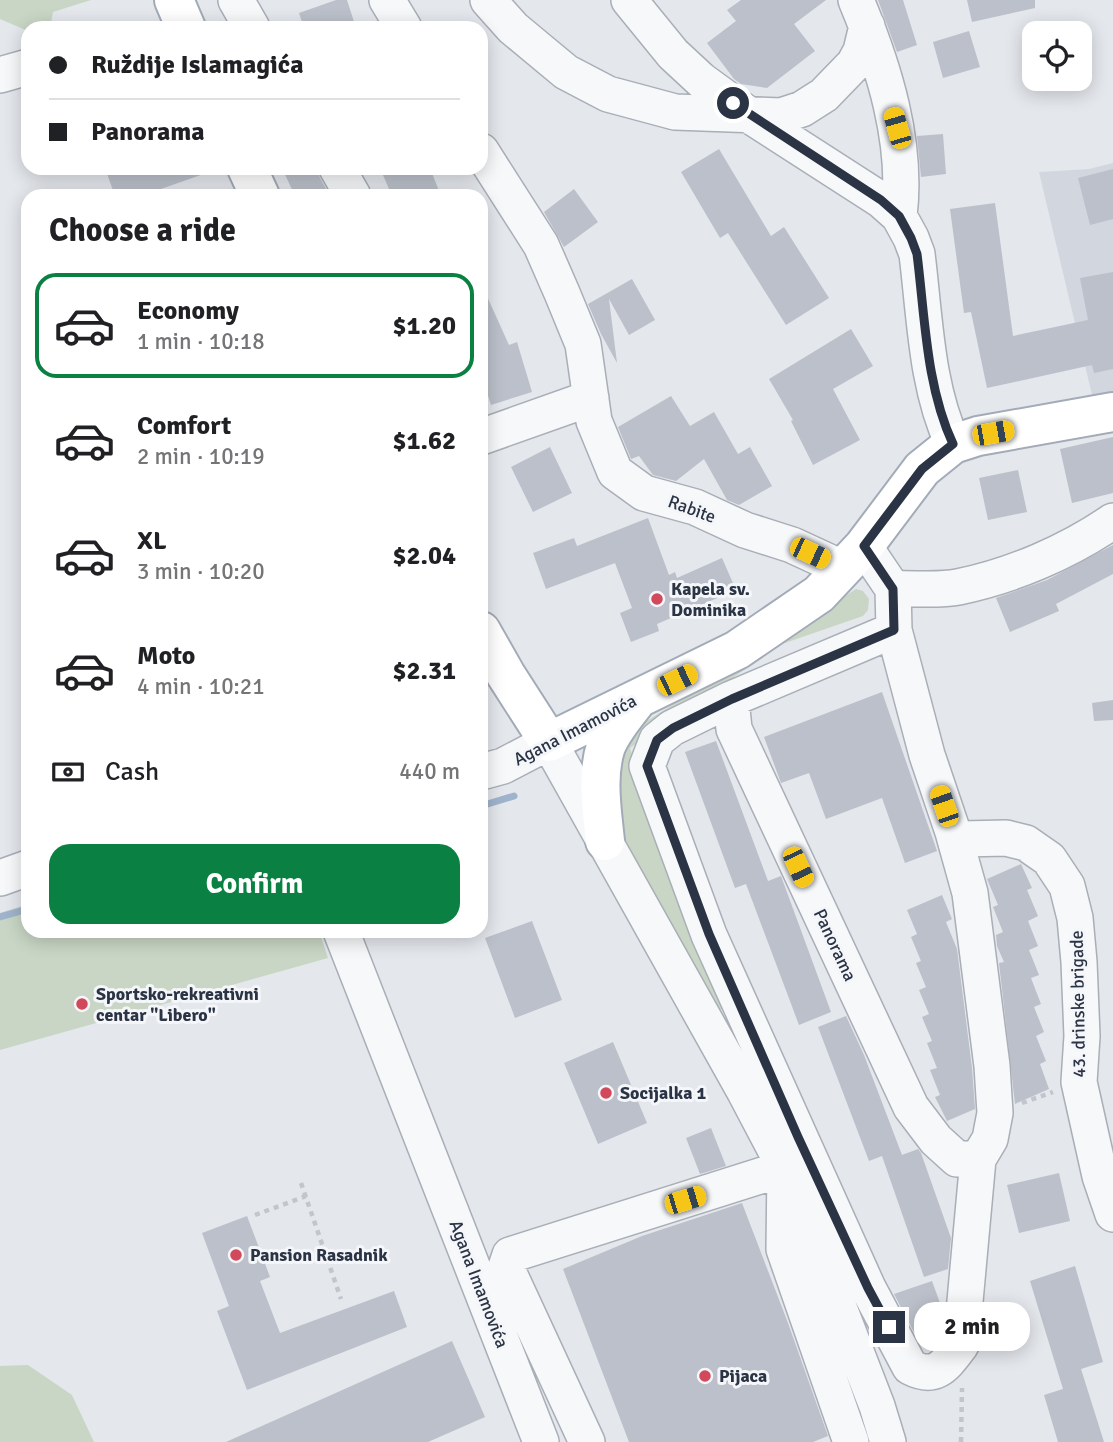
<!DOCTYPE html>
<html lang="en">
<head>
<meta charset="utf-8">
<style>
  body { margin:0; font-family:Signika,sans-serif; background:#f6f6f6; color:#202124; height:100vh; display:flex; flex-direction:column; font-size:26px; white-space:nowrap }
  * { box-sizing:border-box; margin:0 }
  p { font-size:23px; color:#757577 }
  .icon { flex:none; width:38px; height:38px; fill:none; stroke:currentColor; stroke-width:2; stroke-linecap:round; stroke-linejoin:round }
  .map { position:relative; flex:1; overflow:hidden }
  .details { position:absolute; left:21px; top:189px; width:467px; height:749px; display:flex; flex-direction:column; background:#fff; border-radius:21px; box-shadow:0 4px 18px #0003 }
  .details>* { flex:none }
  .banner { position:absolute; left:21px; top:21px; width:467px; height:154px; border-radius:21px; box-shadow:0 4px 18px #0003; display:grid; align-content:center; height:154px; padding:0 28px; background:#fff }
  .controls { position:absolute; left:1022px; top:21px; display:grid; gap:14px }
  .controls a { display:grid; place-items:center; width:70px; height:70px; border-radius:14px; background:#fff; box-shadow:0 4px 18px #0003; font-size:35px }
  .end { position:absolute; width:32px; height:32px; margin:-16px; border:9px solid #2b3445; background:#fff; box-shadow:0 0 0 4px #fff }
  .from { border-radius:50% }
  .bubble { position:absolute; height:49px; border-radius:21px; background:#fff; box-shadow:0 4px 18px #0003; font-size:23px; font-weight:700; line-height:49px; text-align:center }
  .car { position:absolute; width:21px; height:42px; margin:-21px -10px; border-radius:9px; box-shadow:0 0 5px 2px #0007; background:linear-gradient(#f5c518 24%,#345 0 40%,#f5c518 0 76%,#345 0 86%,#f5c518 0) }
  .banner b { display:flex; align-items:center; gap:24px; height:66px; font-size:26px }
  .banner b+b { border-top:2px solid #e0e0e0 }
  .banner i { width:18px; height:18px; background:#202124 }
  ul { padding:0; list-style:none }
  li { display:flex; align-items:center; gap:21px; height:105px; margin:0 14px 10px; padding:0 14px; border:4px solid transparent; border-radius:21px }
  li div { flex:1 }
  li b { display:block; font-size:26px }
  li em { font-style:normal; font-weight:700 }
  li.active { border-color:#0b8043 }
  li>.icon { width:63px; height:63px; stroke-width:1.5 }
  h2 { padding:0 28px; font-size:32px; line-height:84px }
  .pay { display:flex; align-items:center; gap:18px; height:77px; padding:0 28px; font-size:26px }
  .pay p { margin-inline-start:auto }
  .button { display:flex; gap:14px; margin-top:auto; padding:14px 28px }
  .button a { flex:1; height:80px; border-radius:21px; background:#0b8043; color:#fff; font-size:28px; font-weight:700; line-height:80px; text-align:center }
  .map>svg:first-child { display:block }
  .built { fill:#d2d6de }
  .green { fill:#c9d6c5 }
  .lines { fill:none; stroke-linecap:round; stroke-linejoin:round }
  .stream { stroke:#9fb4cc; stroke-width:7 }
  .building { fill:#bbc0ca }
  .minor-casing { stroke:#a9aeb7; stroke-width:38 }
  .major-casing { stroke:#a3abb8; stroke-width:42 }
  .path { stroke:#c2c5cb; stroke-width:4.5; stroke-dasharray:5 5; stroke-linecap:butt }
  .minor { stroke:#f7f8fa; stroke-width:35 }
  .major { stroke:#fff; stroke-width:38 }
  .route { stroke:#2b3445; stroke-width:9 }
  .poi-dot { fill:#d1495b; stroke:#f4f6f9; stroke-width:2.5 }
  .labels { text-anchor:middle; stroke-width:6; stroke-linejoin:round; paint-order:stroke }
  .street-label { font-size:18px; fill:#2b3445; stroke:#f4f6f9 }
  .poi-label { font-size:18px; font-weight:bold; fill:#2b3445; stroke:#f4f6f9; text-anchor:start }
</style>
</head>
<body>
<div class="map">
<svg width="1113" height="1442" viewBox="0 0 1113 1442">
  <rect width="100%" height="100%" fill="#e4e7ec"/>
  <path class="built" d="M 1113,163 L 1113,396 L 1093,399 L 1039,172 L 1089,169 Z"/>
  <path class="green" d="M 0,0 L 91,0 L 53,12 L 50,28 L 28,28 L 28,31 L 0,19 Z
    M 856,589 L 863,591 L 869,599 L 868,610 L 863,616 L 782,644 L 630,748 L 660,838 L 728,1006 L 710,1015 L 627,854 L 617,811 L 612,775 L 631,731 Z
    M 28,904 L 28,931 L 319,931 L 328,958 L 0,1050 L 0,913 Z
    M 28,1365 L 72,1395 L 94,1442 L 0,1442 L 0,1366 Z"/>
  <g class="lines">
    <path class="stream" d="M 481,806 L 514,796
      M 0,917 L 28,909"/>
  </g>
  <path class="building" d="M 336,0 L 347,0 L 356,28 L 304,28 L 299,13 Z
    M 741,0 L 826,0 L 794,24 L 815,51 L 767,88 L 741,84 L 734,79 L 707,43 L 736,21 L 727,10 Z
    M 878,0 L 903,0 L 917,45 L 897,52 Z
    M 967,0 L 1035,0 L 1035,8 L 972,22 Z
    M 969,31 L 980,67 L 943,78 L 933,42 Z
    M 943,134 L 946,174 L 921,177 L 917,136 Z
    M 719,149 L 771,236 L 784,227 L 829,298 L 786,325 L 728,233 L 720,238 L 681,172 Z
    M 105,168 L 211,168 L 212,171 L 141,196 L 115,196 Z
    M 282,168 L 317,168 L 320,178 L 330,196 L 295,196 Z
    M 380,168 L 430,168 L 441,196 L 392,196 Z
    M 1113,169 L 1113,219 L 1090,225 L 1078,178 Z
    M 574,189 L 598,222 L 564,247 L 544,212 Z
    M 995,203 L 1013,336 L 1088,320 L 1080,278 L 1113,272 L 1113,369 L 1094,373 L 1092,365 L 987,388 L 971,312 L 964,313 L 950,209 Z
    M 632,279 L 655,320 L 629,335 L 609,299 L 617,363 L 601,334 L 588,304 Z
    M 481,283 L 509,345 L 517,342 L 532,392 L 491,405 L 481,374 Z
    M 851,329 L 873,366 L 833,389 L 860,440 L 813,465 L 791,421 L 793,420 L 769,379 Z
    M 671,396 L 690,426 L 714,412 L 738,454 L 750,447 L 772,486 L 739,505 L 727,500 L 704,459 L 676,481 L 653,475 L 639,456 L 631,459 L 618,427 Z
    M 1113,437 L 1113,493 L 1072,503 L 1060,449 Z
    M 550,447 L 572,493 L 533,512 L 511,467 Z
    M 1018,470 L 1027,512 L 988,520 L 979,478 Z
    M 648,518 L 669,575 L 675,572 L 677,578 L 722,558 L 736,590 L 657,624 L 659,631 L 631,642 L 620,613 L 632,608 L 615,563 L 546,589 L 533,553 L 574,538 L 577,546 Z
    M 1113,545 L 1113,574 L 1056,604 L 1059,611 L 1010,632 L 996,598 L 1047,580 Z
    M 882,692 L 937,851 L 905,863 L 882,798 L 826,819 L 809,773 L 781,783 L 764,737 Z
    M 1113,700 L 1113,720 L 1094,721 L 1092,703 Z
    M 716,741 L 768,881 L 781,876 L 831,1012 L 799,1025 L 746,884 L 735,888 L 685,752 Z
    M 1021,864 L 1032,888 L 1027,890 L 1038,916 L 1028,921 L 1038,946 L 1029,950 L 1039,975 L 1031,978 L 1041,1004 L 1034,1007 L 1044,1032 L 1036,1036 L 1046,1061 L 1040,1064 L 1049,1089 L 1015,1104 L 999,963 L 1004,962 L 997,946 L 996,935 L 1003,932 L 993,907 L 998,905 L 987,879 Z
    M 942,895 L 952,919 L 946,922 L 957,949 L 972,1068 L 975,1109 L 947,1121 L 935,1097 L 940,1095 L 930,1070 L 937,1068 L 927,1043 L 932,1041 L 922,1017 L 929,1014 L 919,990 L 926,987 L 916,963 L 921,961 L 911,937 L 917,934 L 907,910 Z
    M 532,921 L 562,1000 L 515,1018 L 485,938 Z
    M 846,1016 L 864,1055 L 902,1155 L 918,1149 L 921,1153 L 951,1238 L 948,1269 L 924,1277 L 882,1156 L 869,1161 L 818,1027 Z
    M 613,1042 L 647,1123 L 598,1144 L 564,1063 Z
    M 711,1128 L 726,1166 L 700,1174 L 686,1138 Z
    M 1059,1173 L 1070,1221 L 1019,1233 L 1007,1185 Z
    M 742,1203 L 788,1323 L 828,1436 L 813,1442 L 629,1442 L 563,1269 L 642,1236 Z
    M 247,1216 L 270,1277 L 260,1281 L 280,1333 L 394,1291 L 407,1327 L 247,1390 L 217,1311 L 229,1306 L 202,1233 Z
    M 1075,1266 L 1103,1362 L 1081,1369 L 1104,1442 L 1058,1442 L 1044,1395 L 1063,1389 L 1030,1281 Z
    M 932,1281 L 944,1314 L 942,1329 L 917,1338 L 894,1294 Z
    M 452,1341 L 485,1417 L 428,1442 L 226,1442 Z"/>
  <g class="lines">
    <g class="minor-casing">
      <path id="minor" d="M 236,0 L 252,28
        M 387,0 L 404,28
        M 488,0 L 513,28 L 566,72 L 608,94 L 675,112 L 781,116 L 802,109 L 824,95 L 854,64 L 861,51 L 867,26
        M 629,0 L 673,54 L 701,80 L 749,115 L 881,200 L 899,216 L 911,238 L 917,254 C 925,318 926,386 953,444
        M 856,0 C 884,67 908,143 899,216
        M 0,75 L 28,67
        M 481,151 L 541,245 L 562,293 L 583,344 L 594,421 L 615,472 L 644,493 L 695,507 L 745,530 L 792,545 L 844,569
        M 337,168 L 353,196
        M 481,437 L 591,398
        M 864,546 L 893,589 L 894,630 L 927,755 L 953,832 L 970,893 L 992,1066 L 995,1113 L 990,1139 L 978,1159 L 961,1345 C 946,1364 937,1381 910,1367 L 868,1288 L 709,935 L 647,766 L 657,740 L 672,728 L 731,699 L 894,630
        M 893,589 C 914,588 938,591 958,587 C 1012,576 1068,552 1113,521
        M 731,699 L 734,729 L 911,1107 L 936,1140 L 957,1159 L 978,1159
        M 481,772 L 503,766 L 549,742 L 745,1092 L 785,1168 L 877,1406 L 888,1442
        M 953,832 L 962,839 L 1006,838 L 1026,843 L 1049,859 L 1067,886 L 1075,918 L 1079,962 L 1082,1036 L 1079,1082 L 1100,1176 L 1113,1214
        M 0,878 L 28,868
        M 341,931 L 541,1442
        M 587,1442 L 506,1267 L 510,1255 L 785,1168 L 784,1249 L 851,1442"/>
    </g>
    <g class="major-casing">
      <path id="major" d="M 174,0 L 186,28
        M 247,168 L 260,196
        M 481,631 L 506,675 L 549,742 L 737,650 L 819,594 L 864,546 L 922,469 L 953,444 L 978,436 L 1113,412
        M 605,841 C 602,811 596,776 606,746 C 613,729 626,714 637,700"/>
    </g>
    <path class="path" d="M 1022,1103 L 1053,1092
      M 301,1183 L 341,1299
      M 255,1215 L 306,1196
      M 961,1442 L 962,1388"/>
    <use href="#minor" class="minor"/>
    <use href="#major" class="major"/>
  </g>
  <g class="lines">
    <path class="route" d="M 733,103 L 881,200 L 899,216 L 911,238 L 917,254 C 925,317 926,386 953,444 L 922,469 L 864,546 L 893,589 L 894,630 L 732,699 L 673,728 L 657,740 L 647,766 L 709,934 L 798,1137 L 868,1288 L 889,1327"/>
  </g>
  <g class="poi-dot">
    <circle cx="657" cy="599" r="7"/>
    <circle cx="82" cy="1004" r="7"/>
    <circle cx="606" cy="1093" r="7"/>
    <circle cx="236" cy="1255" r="7"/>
    <circle cx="705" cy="1376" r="7"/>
  </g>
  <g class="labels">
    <g class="street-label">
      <text transform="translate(692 509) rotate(20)" y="6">Rabite</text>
      <text transform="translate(575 730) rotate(-27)" y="6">Agana Imamovića</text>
      <text transform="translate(835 945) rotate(65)" y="6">Panorama</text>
      <text transform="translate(1078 1004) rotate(-91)" y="6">43. drinske brigade</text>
      <text transform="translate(479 1284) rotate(69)" y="6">Agana Imamovića</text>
    </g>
    <g class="poi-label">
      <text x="671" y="595">Kapela sv.<tspan x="671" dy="21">Dominika</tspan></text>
      <text x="96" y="1000">Sportsko-rekreativni<tspan x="96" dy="21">centar "Libero"</tspan></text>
      <text x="620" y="1099">Socijalka 1</text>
      <text x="250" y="1261">Pansion Rasadnik</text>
      <text x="719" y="1382">Pijaca</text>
    </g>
  </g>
</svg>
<div class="controls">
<a><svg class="icon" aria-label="locate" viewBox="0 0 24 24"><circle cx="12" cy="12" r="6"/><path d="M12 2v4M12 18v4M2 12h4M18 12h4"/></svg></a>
</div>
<i class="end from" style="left:733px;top:103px"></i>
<i class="end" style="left:889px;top:1327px"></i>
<div class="bubble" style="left:914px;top:1302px;width:116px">2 min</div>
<i class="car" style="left:897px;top:128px;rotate:344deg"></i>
<i class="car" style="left:993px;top:433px;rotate:80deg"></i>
<i class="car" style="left:810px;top:553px;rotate:115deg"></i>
<i class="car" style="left:677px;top:680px;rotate:64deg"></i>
<i class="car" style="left:944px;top:806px;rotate:341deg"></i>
<i class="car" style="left:798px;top:867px;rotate:155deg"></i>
<i class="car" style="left:685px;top:1200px;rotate:73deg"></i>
<div class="banner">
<b><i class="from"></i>Ruždije Islamagića</b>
<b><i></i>Panorama</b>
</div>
<section class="details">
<h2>Choose a ride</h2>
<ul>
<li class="active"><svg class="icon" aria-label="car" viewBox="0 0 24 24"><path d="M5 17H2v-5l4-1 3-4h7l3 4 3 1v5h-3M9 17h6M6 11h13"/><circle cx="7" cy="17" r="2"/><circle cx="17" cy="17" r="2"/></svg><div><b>Economy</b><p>1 min · 10:18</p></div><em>$1.20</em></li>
<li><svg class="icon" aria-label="car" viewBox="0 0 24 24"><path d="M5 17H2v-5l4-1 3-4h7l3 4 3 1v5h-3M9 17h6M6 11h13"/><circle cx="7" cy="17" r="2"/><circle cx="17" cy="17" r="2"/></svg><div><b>Comfort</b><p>2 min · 10:19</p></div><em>$1.62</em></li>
<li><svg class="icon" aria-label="car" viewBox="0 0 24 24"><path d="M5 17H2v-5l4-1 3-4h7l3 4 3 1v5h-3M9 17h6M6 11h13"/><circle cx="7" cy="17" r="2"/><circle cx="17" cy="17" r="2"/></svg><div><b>XL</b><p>3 min · 10:20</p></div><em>$2.04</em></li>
<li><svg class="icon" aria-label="car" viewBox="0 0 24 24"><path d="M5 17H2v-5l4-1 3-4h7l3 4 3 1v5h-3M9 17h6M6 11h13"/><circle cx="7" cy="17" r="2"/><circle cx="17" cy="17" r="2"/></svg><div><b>Moto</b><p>4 min · 10:21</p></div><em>$2.31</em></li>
</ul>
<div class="pay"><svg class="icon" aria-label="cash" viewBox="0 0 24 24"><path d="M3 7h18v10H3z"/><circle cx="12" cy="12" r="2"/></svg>Cash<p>440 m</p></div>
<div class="button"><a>Confirm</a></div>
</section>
</div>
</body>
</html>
